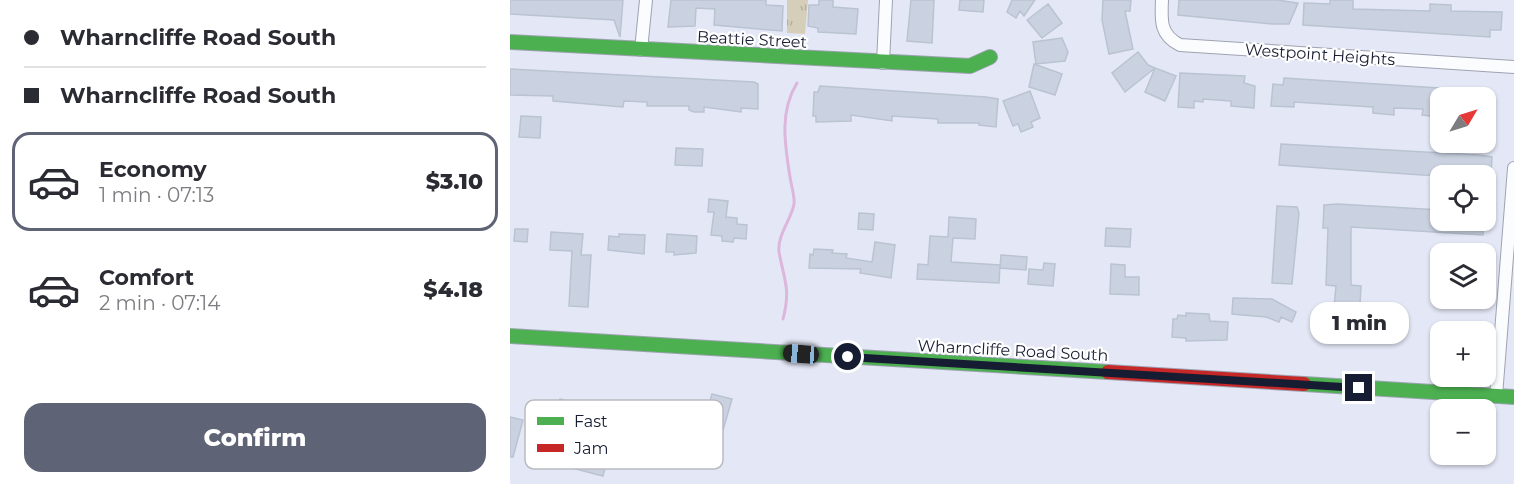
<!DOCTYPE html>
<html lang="en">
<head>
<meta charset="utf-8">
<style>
  body { margin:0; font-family:Montserrat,sans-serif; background:#f7f7f7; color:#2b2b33; height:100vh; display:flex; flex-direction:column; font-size:22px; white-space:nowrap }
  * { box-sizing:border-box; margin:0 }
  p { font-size:20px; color:#7c7c81 }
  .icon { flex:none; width:33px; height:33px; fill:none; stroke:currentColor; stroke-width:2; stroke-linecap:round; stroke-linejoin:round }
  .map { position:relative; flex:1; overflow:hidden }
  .details { display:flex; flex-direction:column; background:#fff; width:510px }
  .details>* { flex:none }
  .guide { display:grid; align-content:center; height:132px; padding:0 24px; background:#fff }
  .needle { width:39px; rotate:52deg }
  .fabs { position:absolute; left:920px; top:87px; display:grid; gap:12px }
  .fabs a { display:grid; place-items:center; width:66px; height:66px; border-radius:12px; background:#fff; box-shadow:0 2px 4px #0004; font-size:30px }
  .end { position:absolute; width:27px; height:27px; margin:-14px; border:8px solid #161c31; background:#fff; box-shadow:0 0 0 3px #fff }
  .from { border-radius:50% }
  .bubble { position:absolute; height:42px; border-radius:18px; background:#fff; box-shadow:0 2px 4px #0004; font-size:20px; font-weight:800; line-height:42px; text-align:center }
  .car { position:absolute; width:18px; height:36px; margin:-18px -9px; border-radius:8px; box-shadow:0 0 4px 2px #0007; background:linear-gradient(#222 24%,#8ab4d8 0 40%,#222 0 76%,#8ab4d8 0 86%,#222 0) }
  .guide b { display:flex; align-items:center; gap:21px; height:57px; font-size:22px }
  .guide b+b { border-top:2px solid #e1e1e2 }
  .guide i { width:15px; height:15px; background:#2b2b33 }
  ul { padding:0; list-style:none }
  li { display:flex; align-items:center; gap:18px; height:99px; margin:0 12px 9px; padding:0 12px; border:3px solid transparent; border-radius:18px }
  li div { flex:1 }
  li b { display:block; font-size:22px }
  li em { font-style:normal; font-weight:800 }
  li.selected { border-color:#5e6376 }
  li>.icon { width:54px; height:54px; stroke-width:1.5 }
  .cta { display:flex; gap:12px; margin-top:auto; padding:12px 24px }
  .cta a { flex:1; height:69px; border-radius:18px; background:#5e6376; color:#fff; font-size:24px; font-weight:800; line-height:69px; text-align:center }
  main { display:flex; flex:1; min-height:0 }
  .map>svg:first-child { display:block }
  .park { fill:url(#park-tufts) }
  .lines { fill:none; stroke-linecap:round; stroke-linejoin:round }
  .stream { stroke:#dcb6db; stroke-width:3 }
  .building { fill:#cad2e1; stroke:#b9c3d2; stroke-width:1.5 }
  .street-casing { stroke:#9ea2b2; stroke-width:14 }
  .fast-casing { stroke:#9ea2b2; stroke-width:16 }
  .jam-casing { stroke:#9ea2b2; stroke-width:16 }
  .street { stroke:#fbfcfe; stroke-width:12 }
  .fast { stroke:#4caf50; stroke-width:14 }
  .jam { stroke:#c62828; stroke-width:14 }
  .route { stroke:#161c31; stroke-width:8 }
  .labels { text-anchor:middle; stroke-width:4.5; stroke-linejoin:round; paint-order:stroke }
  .street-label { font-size:16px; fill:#161c31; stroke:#fff }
  .key { fill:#fff; stroke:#b9bbc1; stroke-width:1.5 }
  .key-label { font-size:16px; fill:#161c31 }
</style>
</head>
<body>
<main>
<section class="details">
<div class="guide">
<b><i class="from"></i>Wharncliffe Road South</b>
<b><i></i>Wharncliffe Road South</b>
</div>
<ul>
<li class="selected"><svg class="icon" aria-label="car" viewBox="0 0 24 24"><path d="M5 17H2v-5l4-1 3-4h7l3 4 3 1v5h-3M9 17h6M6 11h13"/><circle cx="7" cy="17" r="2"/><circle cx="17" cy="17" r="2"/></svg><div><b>Economy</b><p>1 min · 07:13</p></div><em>$3.10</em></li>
<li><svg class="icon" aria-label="car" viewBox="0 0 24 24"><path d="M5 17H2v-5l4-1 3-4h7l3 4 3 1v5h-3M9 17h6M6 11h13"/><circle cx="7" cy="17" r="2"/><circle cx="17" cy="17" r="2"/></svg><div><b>Comfort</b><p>2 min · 07:14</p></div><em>$4.18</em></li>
</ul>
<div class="cta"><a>Confirm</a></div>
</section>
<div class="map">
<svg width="1004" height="484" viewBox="0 0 1004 484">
  <defs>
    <pattern id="park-tufts" width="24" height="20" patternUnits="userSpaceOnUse" patternTransform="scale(1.5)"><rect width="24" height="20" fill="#d5ceb8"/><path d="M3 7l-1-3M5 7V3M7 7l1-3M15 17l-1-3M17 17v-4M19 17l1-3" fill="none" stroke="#b6b09f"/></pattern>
  </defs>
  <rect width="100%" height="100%" fill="#e4e8f6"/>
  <path class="park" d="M 277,0 L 298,0 L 295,34 L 277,33 Z"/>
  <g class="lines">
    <path class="stream" d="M 273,319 C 281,288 274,280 269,252 C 267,235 282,218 284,204 C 285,196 281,185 280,177 C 275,145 269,112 287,83"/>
  </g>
  <path class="building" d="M 0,0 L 113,0 L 110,37 L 104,20 L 0,14 Z
    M 161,0 L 256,0 L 256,5 L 273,6 L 272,31 L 204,25 L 205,9 L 186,8 L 185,26 L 158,27 Z
    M 309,0 L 323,0 L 323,7 L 348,9 L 346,34 L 308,32 L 308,28 L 298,26 L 299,5 L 309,5 Z
    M 401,0 L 424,0 L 422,43 L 397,41 Z
    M 450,0 L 474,0 L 473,12 L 449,10 Z
    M 502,0 L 525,0 L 514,16 L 510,11 L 506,18 L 497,12 Z
    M 593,0 L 621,0 L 620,11 L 615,11 L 623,49 L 599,54 L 592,20 Z
    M 669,0 L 767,0 L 788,3 L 779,24 L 763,24 L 668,15 Z
    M 820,0 L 843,0 L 843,9 L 920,11 L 920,4 L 941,5 L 941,11 L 992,12 L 991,30 L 980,30 L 980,37 L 793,25 L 794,3 L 820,4 Z
    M 538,4 L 552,23 L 532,38 L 517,20 Z
    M 552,38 L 558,52 L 555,61 L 526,64 L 523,42 Z
    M 628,52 L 638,65 L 645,68 L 615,92 L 602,73 Z
    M 524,64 L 552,74 L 545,95 L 519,87 Z
    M 645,68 L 666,76 L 655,101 L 635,92 Z
    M 0,69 L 244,82 L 248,84 L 248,109 L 231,108 L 231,112 L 194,107 L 194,112 L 184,112 L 179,110 L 179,106 L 137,106 L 137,102 L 114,101 L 113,107 L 43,101 L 43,96 L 0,95 Z
    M 670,73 L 735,76 L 734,83 L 745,86 L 744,108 L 721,106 L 721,101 L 693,99 L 693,102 L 684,101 L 684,108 L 668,107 Z
    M 774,78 L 976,91 L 976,98 L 930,98 L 930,117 L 912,115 L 913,109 L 884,108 L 884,115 L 863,113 L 863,107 L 784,102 L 784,107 L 761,106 L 763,84 L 773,85 Z
    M 310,86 L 476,97 L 488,99 L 486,127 L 469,125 L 469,123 L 428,123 L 428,119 L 382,116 L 382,121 L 341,115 L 341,121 L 306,122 L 306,116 L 303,116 L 304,92 L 308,92 Z
    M 520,91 L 530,118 L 521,122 L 523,127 L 511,132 L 508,124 L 503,126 L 493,101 Z
    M 11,116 L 31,117 L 30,138 L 9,137 Z
    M 771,144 L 969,155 L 982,157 L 981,176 L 912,175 L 769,165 Z
    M 166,148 L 193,149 L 192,166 L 165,165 Z
    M 199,199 L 218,201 L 216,217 L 227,218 L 227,224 L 237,225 L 236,239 L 224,238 L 223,242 L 212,241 L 212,236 L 201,235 L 204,212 L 198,212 Z
    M 828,204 L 930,210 L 930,220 L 973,220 L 973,235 L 841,227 L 841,285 L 851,286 L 850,305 L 860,306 L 858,332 L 833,330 L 834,308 L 824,307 L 826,286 L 816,285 L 818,228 L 813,228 L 814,205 Z
    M 767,206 L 787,207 L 789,213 L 782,284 L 762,283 Z
    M 349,213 L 364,214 L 363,230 L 348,229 Z
    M 439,217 L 466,219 L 465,239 L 443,238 L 441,262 L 490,265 L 489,283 L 407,279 L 408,264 L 418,265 L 420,236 L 438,237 Z
    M 596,228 L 621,229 L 620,247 L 595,246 Z
    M 5,229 L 18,229 L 17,242 L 4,241 Z
    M 41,232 L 73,234 L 71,255 L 81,255 L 78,307 L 59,306 L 62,251 L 40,250 Z
    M 109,234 L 135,235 L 134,254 L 98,250 L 99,236 L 109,237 Z
    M 157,234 L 187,236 L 186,253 L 164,255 L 164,252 L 156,252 Z
    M 365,242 L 385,245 L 381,278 L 350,273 L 351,269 L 299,268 L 300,254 L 303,255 L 304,249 L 323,250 L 322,253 L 337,254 L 336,258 L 362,262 Z
    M 491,255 L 517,257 L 516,270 L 490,268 Z
    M 534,263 L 545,264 L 543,286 L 518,284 L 519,269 L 533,270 Z
    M 601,264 L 615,265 L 615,277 L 629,277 L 629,295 L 600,294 Z
    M 723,298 L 762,299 L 786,312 L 782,322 L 771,317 L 769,322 L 756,317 L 722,314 Z
    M 676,313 L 699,314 L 700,321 L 718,322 L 717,340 L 676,341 L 676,338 L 662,337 L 663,319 L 667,319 L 668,315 L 676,316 Z
    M 202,394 L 222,399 L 207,451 L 210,452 L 207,465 L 195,462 L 199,449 L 188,446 Z
    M 50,399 L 149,425 L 142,449 L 103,439 L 93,476 L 54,466 L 57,453 L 37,448 Z
    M 0,417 L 13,420 L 3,457 L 0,457 Z"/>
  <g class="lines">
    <g class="street-casing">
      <path id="street" d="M 652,0 C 651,21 650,35 670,45 L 1004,67
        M 131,50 L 136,0
        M 373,63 L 376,0
        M 986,396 L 1004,168"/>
    </g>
    <g class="fast-casing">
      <path id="fast" d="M 0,42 L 460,66 L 480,57
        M 0,336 L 598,372
        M 794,384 L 1004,397"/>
    </g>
    <g class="jam-casing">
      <path id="jam" d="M 598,372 L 794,384"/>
    </g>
    <use href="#street" class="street"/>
    <use href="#fast" class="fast"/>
    <use href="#jam" class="jam"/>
  </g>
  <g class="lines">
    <path class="route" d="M 338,357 L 849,388"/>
  </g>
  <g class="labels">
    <g class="street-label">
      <text transform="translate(242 39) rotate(3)" y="6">Beattie Street</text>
      <text transform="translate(810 54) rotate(4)" y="6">Westpoint Heights</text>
      <text transform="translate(503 350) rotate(3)" y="6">Wharncliffe Road South</text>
    </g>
  </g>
  <rect x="15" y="400" width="198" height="69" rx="9" class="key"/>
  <rect x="27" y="417" width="27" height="8" fill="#4caf50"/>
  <rect x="27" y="444" width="27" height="8" fill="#c62828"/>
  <g class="key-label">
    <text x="64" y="427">Fast</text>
    <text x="64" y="454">Jam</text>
  </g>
</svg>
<div class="fabs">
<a><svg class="needle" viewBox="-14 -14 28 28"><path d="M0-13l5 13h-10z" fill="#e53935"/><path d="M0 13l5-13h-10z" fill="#7c7c81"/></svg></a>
<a><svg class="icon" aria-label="locate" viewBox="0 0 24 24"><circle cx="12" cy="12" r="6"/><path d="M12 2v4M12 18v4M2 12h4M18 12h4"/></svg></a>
<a><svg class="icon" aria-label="layers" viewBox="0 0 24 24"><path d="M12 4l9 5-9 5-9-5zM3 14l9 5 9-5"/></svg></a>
<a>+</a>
<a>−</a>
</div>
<i class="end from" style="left:338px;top:357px"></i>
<i class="end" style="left:849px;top:388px"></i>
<div class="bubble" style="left:800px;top:302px;width:99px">1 min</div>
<i class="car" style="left:291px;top:354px;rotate:274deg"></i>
</div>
</main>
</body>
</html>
